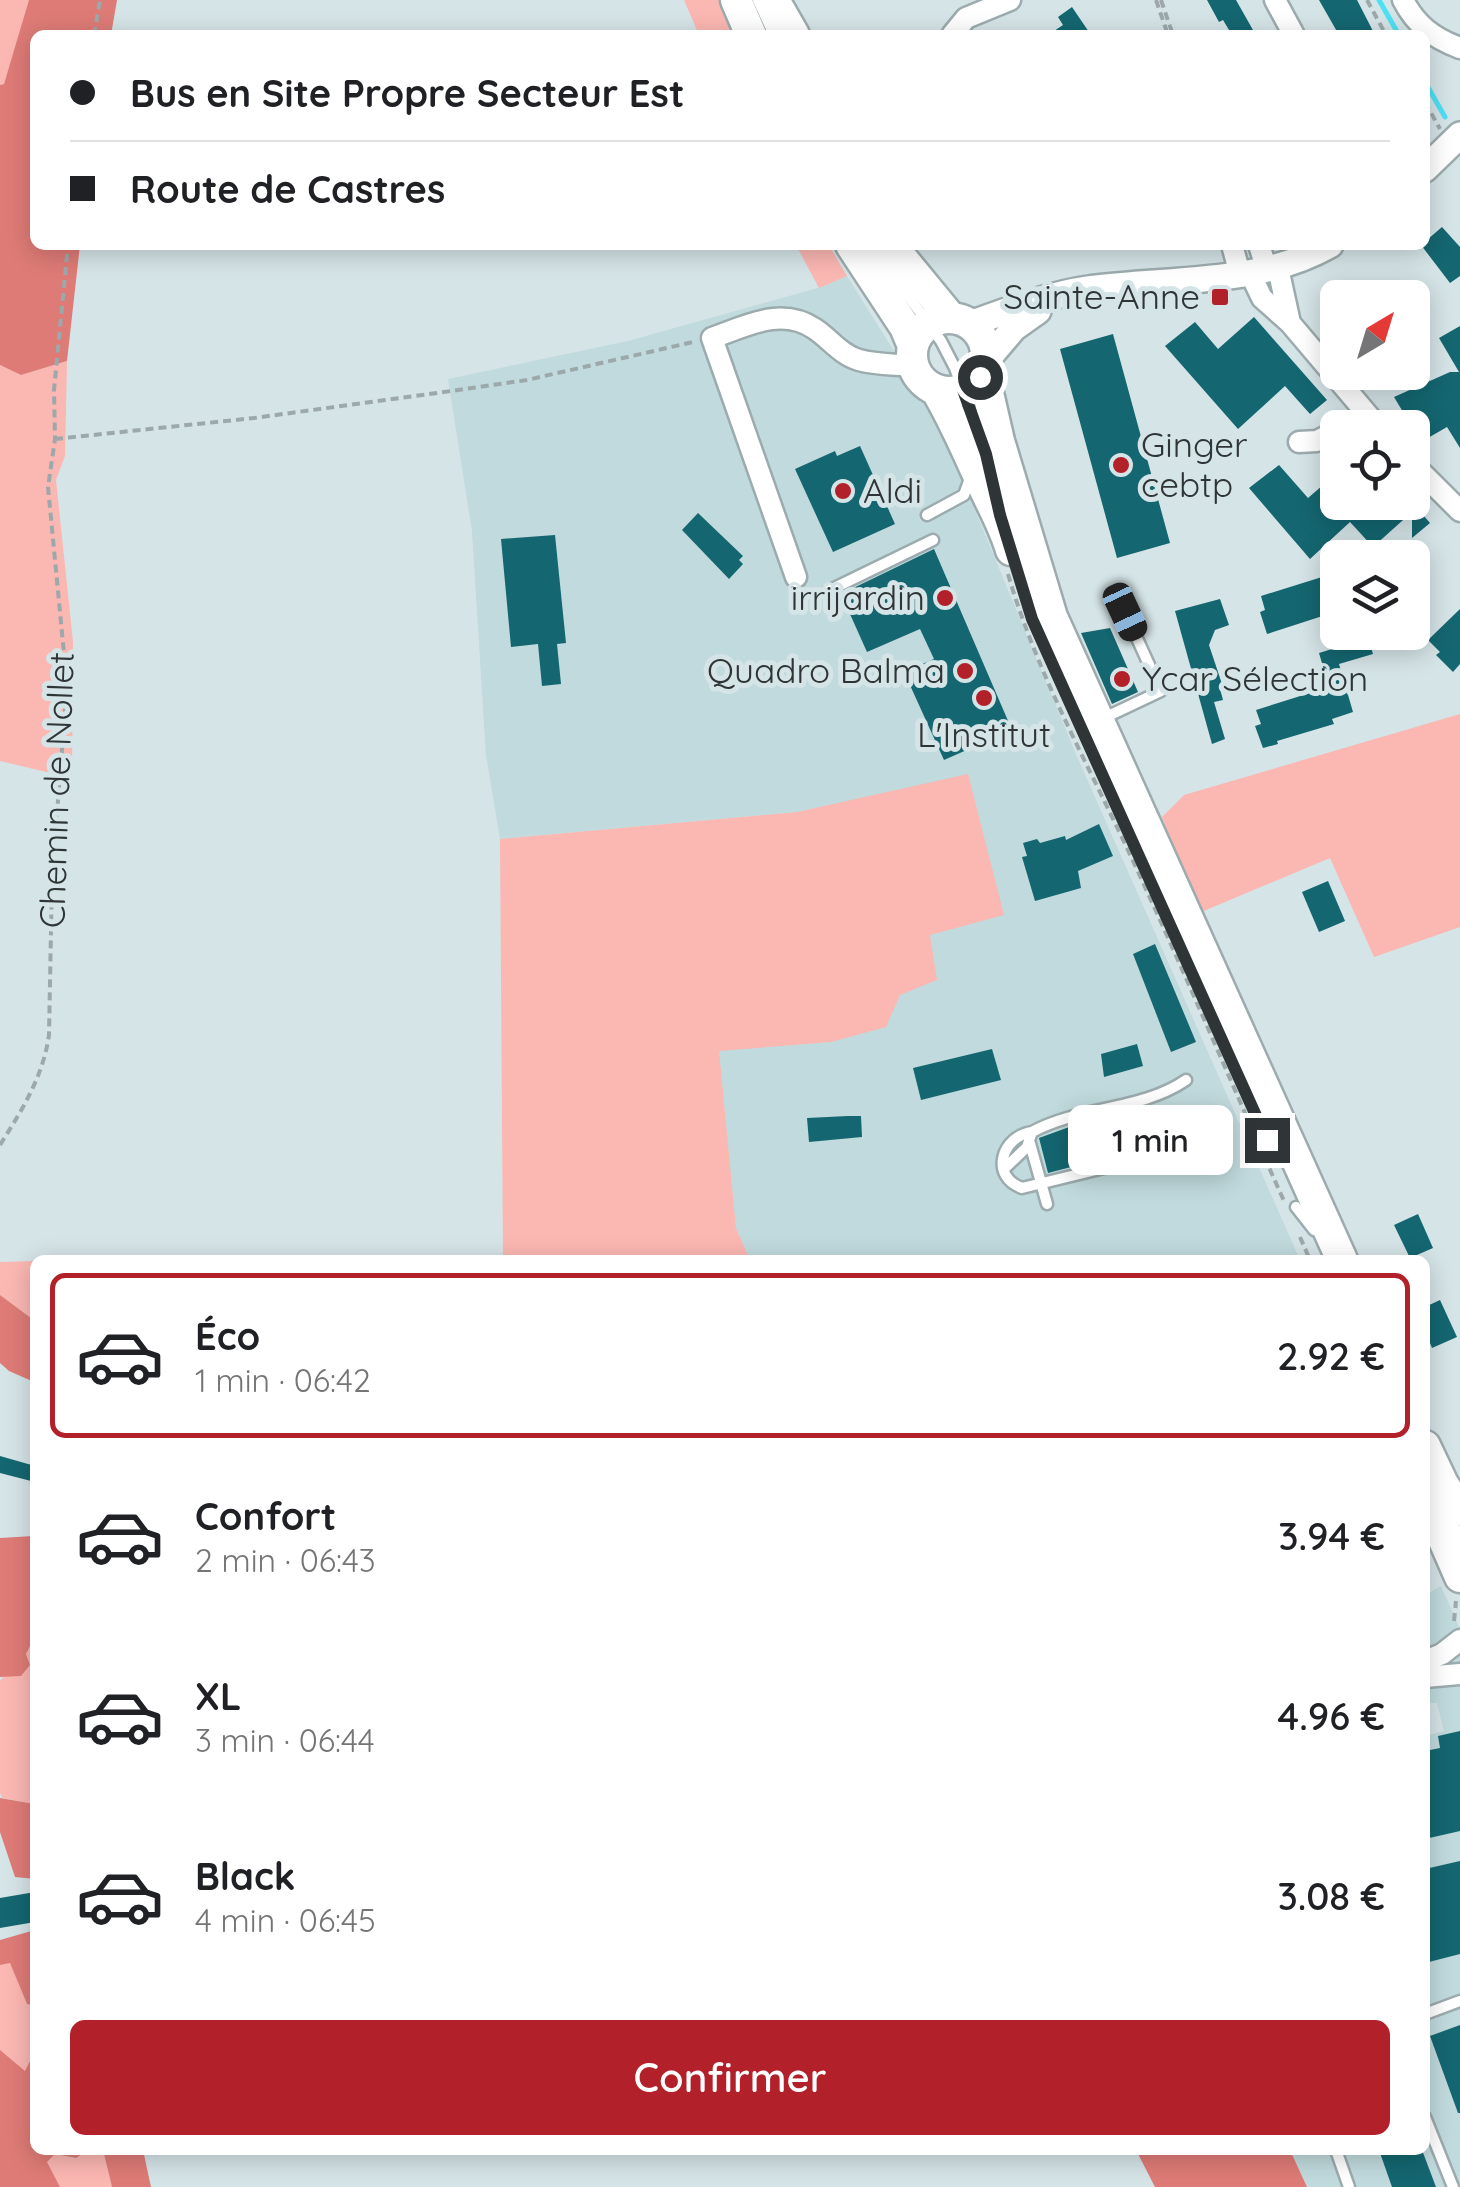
<!DOCTYPE html>
<html lang="fr">
<head>
<meta charset="utf-8">
<style>
  body { margin:0; font-family:Quicksand,sans-serif; background:#f6f6f6; color:#202124; height:100vh; display:flex; flex-direction:column; font-size:38px; white-space:nowrap }
  * { box-sizing:border-box; margin:0 }
  p { font-size:32px; color:#757577 }
  .icon { flex:none; width:55px; height:55px; fill:none; stroke:currentColor; stroke-width:2; stroke-linecap:round; stroke-linejoin:round }
  .map { position:relative; flex:1; overflow:hidden }
  .side { position:absolute; left:30px; top:1255px; width:1400px; height:900px; display:flex; flex-direction:column; background:#fff; border-radius:15px; box-shadow:0 5px 25px #0003 }
  .side>* { flex:none }
  .hud { position:absolute; left:30px; top:30px; width:1400px; height:220px; border-radius:15px; box-shadow:0 5px 25px #0003; display:grid; align-content:center; height:220px; padding:0 40px; background:#fff }
  .needle { width:65px; rotate:38deg }
  .buttons { position:absolute; left:1320px; top:280px; display:grid; gap:20px }
  .buttons a { display:grid; place-items:center; width:110px; height:110px; border-radius:15px; background:#fff; box-shadow:0 5px 25px #0003; font-size:50px }
  .end { position:absolute; width:45px; height:45px; margin:-22px; border:12px solid #2f3536; background:#fff; box-shadow:0 0 0 5px #fff }
  .from { border-radius:50% }
  .bubble { position:absolute; height:70px; border-radius:15px; background:#fff; box-shadow:0 5px 25px #0003; font-size:32px; font-weight:600; line-height:70px; text-align:center }
  .car { position:absolute; width:30px; height:60px; margin:-30px -15px; border-radius:12px; box-shadow:0 0 8px 2px #0007; background:linear-gradient(#222 24%,#8ab4d8 0 40%,#222 0 76%,#8ab4d8 0 86%,#222 0) }
  .hud b { display:flex; align-items:center; gap:35px; height:95px; font-size:38px }
  .hud b+b { border-top:2px solid #e0e0e0 }
  .hud i { width:25px; height:25px; background:#202124 }
  ul { padding:18px 0 0; list-style:none }
  li { display:flex; align-items:center; gap:30px; height:165px; margin:0 20px 15px; padding:0 20px; border:5px solid transparent; border-radius:15px }
  li div { flex:1 }
  li b { display:block; font-size:38px }
  li em { font-style:normal; font-weight:600 }
  li.on { border-color:#b2202a }
  li>.icon { width:90px; height:90px; stroke-width:1.5 }
  .cta { display:flex; gap:20px; margin-top:auto; padding:20px 40px }
  .cta a { flex:1; height:115px; border-radius:15px; background:#b2202a; color:#fff; font-size:40px; font-weight:600; line-height:115px; text-align:center }
  .map>svg:first-child { display:block }
  .built { fill:#c1dadd }
  .green { fill:#fbb7b2 }
  .forest { fill:#de7b76 }
  .lines { fill:none; stroke-linecap:round; stroke-linejoin:round }
  .stream { stroke:#4ee1f4; stroke-width:5 }
  .building { fill:#146670 }
  .service-casing { stroke:#9cabad; stroke-width:15 }
  .minor-casing { stroke:#9cabad; stroke-width:25 }
  .tertiary-casing { stroke:#9cabad; stroke-width:30 }
  .primary-casing { stroke:#9cabad; stroke-width:35 }
  .path { stroke:#9ca8aa; stroke-width:4; stroke-dasharray:8 5; stroke-linecap:butt }
  .service { stroke:#fff; stroke-width:10 }
  .minor { stroke:#fff; stroke-width:20 }
  .tertiary { stroke:#fff; stroke-width:25 }
  .primary { stroke:#fff; stroke-width:30 }
  .route { stroke:#2f3536; stroke-width:12 }
  .poi-dot { fill:#b2202a; stroke:#d5e4e7; stroke-width:4 }
  .labels { text-anchor:middle; stroke-width:10; stroke-linejoin:round; paint-order:stroke }
  .poi-label { font-size:35px; fill:#2f3536; stroke:#d5e4e7; text-anchor:end }
  .street-label { font-size:35px; fill:#2f3536; stroke:#d5e4e7 }
</style>
</head>
<body>
<div class="map">
<svg width="1460" height="2187" viewBox="0 0 1460 2187">
  <rect width="100%" height="100%" fill="#d5e4e7"/>
  <path class="built" d="M 847,276 L 939,423 L 1075,752 L 1300,1260 L 750,1260 L 736,1228 L 718,1050 L 831,1042 L 900,995 L 930,935 L 968,775 L 797,812 L 500,839 L 486,755 L 472,531 L 448,379 L 628,341 L 818,288 Z
    M 1441,1586 L 1460,1629 L 1460,2187 L 1307,2187 L 1290,2150 L 1425,2150 L 1425,1736 L 1444,1731 L 1437,1703 L 1425,1703 L 1425,1595 Z"/>
  <path class="green" d="M 0,0 L 29,0 L 29,4 L 4,84 L 0,85 Z
    M 684,0 L 722,0 L 738,35 L 699,35 Z
    M 796,245 L 829,245 L 847,276 L 819,288 Z
    M 67,361 L 65,456 L 56,480 L 73,642 L 72,778 L 0,761 L 0,365 L 21,375 Z
    M 1460,714 L 1460,927 L 1374,957 L 1330,858 L 1199,913 L 1162,817 L 1184,795 Z
    M 968,774 L 1004,915 L 930,935 L 937,980 L 900,995 L 886,1027 L 831,1042 L 719,1051 L 736,1228 L 750,1260 L 144,1260 L 503,1255 L 500,839 L 797,812 Z
    M 35,1261 L 35,1321 L 0,1295 L 0,1262 Z
    M 31,1644 L 35,1645 L 35,1804 L 2,1798 L 0,1793 L 0,1681 Z
    M 10,1962 L 27,2004 L 35,2006 L 35,2051 L 25,2072 L 0,2050 L 0,1965 Z
    M 88,2150 L 103,2150 L 112,2187 L 60,2187 L 46,2162 L 55,2154 L 75,2158 Z"/>
  <path class="forest" d="M 29,0 L 117,0 L 111,35 L 35,35 L 35,245 L 80,245 L 67,361 L 21,375 L 0,365 L 0,85 L 4,84 Z
    M 0,1295 L 35,1321 L 35,1412 L 32,1412 L 34,1382 L 9,1371 L 0,1363 Z
    M 33,1536 L 35,1645 L 31,1644 L 26,1654 L 30,1665 L 21,1676 L 0,1677 L 0,1538 Z
    M 0,1798 L 35,1804 L 35,1879 L 15,1877 L 0,1832 Z
    M 35,1930 L 35,2006 L 27,2004 L 10,1963 L 0,1965 L 0,1940 Z
    M 0,2050 L 25,2071 L 35,2051 L 35,2150 L 88,2150 L 76,2158 L 55,2154 L 47,2162 L 60,2187 L 0,2187 Z
    M 103,2150 L 143,2150 L 151,2187 L 112,2187 Z
    M 1136,2150 L 1290,2150 L 1307,2187 L 1155,2187 Z"/>
  <g class="lines">
    <path class="stream" d="M 1379,0 L 1399,35
      M 1425,82 L 1445,117"/>
  </g>
  <path class="building" d="M 1207,0 L 1236,0 L 1253,30 L 1244,35 L 1232,35 L 1223,20 L 1219,22 Z
    M 1319,0 L 1357,0 L 1375,35 L 1339,35 Z
    M 1072,7 L 1091,35 L 1048,35 L 1063,25 L 1058,17 Z
    M 1442,227 L 1460,247 L 1460,276 L 1450,283 L 1421,245 Z
    M 1254,317 L 1327,400 L 1310,414 L 1285,386 L 1238,429 L 1165,346 L 1195,322 L 1218,349 Z
    M 1460,326 L 1460,448 L 1447,427 L 1421,442 L 1394,397 L 1450,372 L 1459,372 L 1439,338 Z
    M 1113,334 L 1170,543 L 1117,558 L 1060,349 Z
    M 860,446 L 895,524 L 833,552 L 795,469 L 835,451 L 837,456 Z
    M 1279,465 L 1308,498 L 1338,472 L 1338,502 L 1423,502 L 1417,508 L 1430,523 L 1412,538 L 1412,512 L 1373,547 L 1350,522 L 1310,559 L 1249,488 Z
    M 698,513 L 743,556 L 739,560 L 743,564 L 729,579 L 682,530 Z
    M 555,535 L 566,643 L 557,644 L 561,684 L 542,686 L 538,644 L 511,647 L 501,539 Z
    M 934,549 L 1012,730 L 944,760 L 904,672 L 934,659 L 920,629 L 867,652 L 841,594 Z
    M 1338,572 L 1338,578 L 1331,584 L 1338,611 L 1267,634 L 1260,612 L 1265,610 L 1261,596 Z
    M 1220,599 L 1229,625 L 1215,630 L 1209,645 L 1222,684 L 1219,685 L 1223,700 L 1214,702 L 1225,739 L 1212,744 L 1175,611 Z
    M 1460,609 L 1460,664 L 1453,672 L 1436,655 L 1440,652 L 1428,640 Z
    M 1110,628 L 1138,692 L 1112,704 L 1081,633 Z
    M 1368,638 L 1373,654 L 1339,664 L 1353,712 L 1332,719 L 1334,724 L 1277,741 L 1278,744 L 1263,748 L 1255,726 L 1261,724 L 1256,710 L 1329,687 L 1319,653 Z
    M 1099,824 L 1113,856 L 1078,871 L 1081,888 L 1035,901 L 1022,857 L 1027,856 L 1023,843 L 1037,839 L 1040,843 L 1065,836 L 1066,840 Z
    M 1328,881 L 1345,921 L 1319,932 L 1302,892 Z
    M 1155,944 L 1196,1042 L 1171,1052 L 1133,954 Z
    M 1137,1044 L 1143,1066 L 1104,1077 L 1101,1054 Z
    M 992,1049 L 1001,1080 L 921,1100 L 913,1068 Z
    M 1134,1112 L 1144,1148 L 1048,1173 L 1039,1138 L 1072,1126 Z
    M 848,1116 L 861,1116 L 862,1137 L 809,1142 L 807,1118 Z
    M 1418,1214 L 1433,1248 L 1410,1258 L 1394,1225 Z
    M 1440,1300 L 1457,1337 L 1432,1348 L 1425,1331 L 1425,1307 Z
    M 0,1456 L 35,1466 L 35,1482 L 0,1473 Z
    M 1460,1731 L 1460,1831 L 1425,1839 L 1425,1751 L 1440,1748 L 1438,1736 Z
    M 1460,1861 L 1460,1954 L 1425,1963 L 1425,1869 Z
    M 35,1892 L 35,1922 L 0,1928 L 0,1898 Z
    M 1460,2025 L 1460,2113 L 1458,2113 L 1430,2036 Z
    M 1379,2150 L 1422,2150 L 1436,2187 L 1392,2187 Z"/>
  <g class="lines">
    <g class="service-casing">
      <path id="service" d="M 758,0 L 774,35
        M 871,245 L 941,341 L 955,368 L 994,476
        M 927,515 L 964,495 L 972,473
        M 828,591 L 933,540
        M 1104,718 L 1161,691 L 1125,612
        M 1032,1132 C 1002,1136 989,1176 1022,1188 L 1141,1159 L 1178,1167
        M 1004,1169 L 1027,1147 L 1029,1141
        M 1047,1204 L 1029,1140 L 1032,1132 C 1079,1106 1141,1111 1186,1080
        M 1296,1207 L 1314,1230
        M 1448,1516 L 1460,1536
        M 1425,2014 L 1460,2001
        M 1425,2117 L 1453,2187
        M 1336,2150 L 1349,2187"/>
    </g>
    <g class="minor-casing">
      <path id="minor" d="M 1275,0 L 1294,35
        M 1403,0 C 1416,25 1433,38 1460,48
        M 952,35 L 966,18 L 1010,0
        M 1232,245 L 1240,274
        M 1259,245 L 1267,270
        M 1278,268 L 1290,323
        M 1250,273 L 1262,298 L 1290,323 L 1379,428
        M 1299,442 L 1317,441 L 1338,430
        M 1412,463 L 1460,511
        M 796,577 L 712,338 C 746,326 782,306 815,329 C 830,339 841,355 859,360 C 876,365 896,364 913,366
        M 1425,1661 L 1442,1654 L 1460,1640
        M 1425,1677 L 1460,1674"/>
    </g>
    <g class="tertiary-casing">
      <path id="tertiary" d="M 1425,169 L 1460,135
        M 970,324 C 1006,311 1051,294 1088,289 C 1169,278 1258,286 1330,245
        M 986,361 L 1014,328 L 1038,311"/>
    </g>
    <g class="primary-casing">
      <path id="primary" d="M 736,0 L 751,35
        M 774,0 L 794,35
        M 851,245 L 905,327 L 913,346
        M 891,245 L 951,318
        M912 355a37 37 0 1 1 74 0a37 37 0 1 1-74 0Z
        M 983,371 L 999,441 L 1052,617 L 1342,1260
        M 936,390 C 953,418 965,447 979,477 C 990,502 1003,523 1011,550
        M 1425,1446 L 1443,1484 L 1460,1510
        M 1425,1497 L 1460,1577"/>
    </g>
    <path class="path" d="M 1156,0 L 1168,35
      M 1161,0 L 1173,35
      M 1367,0 L 1386,35
      M 94,35 L 100,0
      M 1425,102 L 1440,129
      M 55,439 L 254,418 L 444,392 L 527,380 L 693,342
      M 1008,574 C 1035,668 1084,757 1126,846 C 1181,963 1231,1083 1284,1201
      M 0,1145 C 22,1110 43,1077 49,1035 L 52,878 L 67,685 L 48,487 L 55,439 L 54,390 L 68,245
      M 1300,1237 L 1310,1260
      M 1454,1621 L 1456,1601"/>
    <use href="#service" class="service"/>
    <use href="#minor" class="minor"/>
    <use href="#tertiary" class="tertiary"/>
    <use href="#primary" class="primary"/>
  </g>
  <g class="lines">
    <path class="route" d="M 980,377 L 963,390 L 986,454 L 1000,515 L 1032,619 L 1267,1140"/>
  </g>
  <g class="poi-dot">
    <rect x="1210" y="287" width="20" height="20" rx="5"/>
    <circle cx="1121" cy="465" r="10"/>
    <circle cx="843" cy="491" r="10"/>
    <circle cx="945" cy="598" r="10"/>
    <circle cx="965" cy="671" r="10"/>
    <circle cx="1122" cy="679" r="10"/>
    <circle cx="984" cy="698" r="10"/>
  </g>
  <g class="labels">
    <g class="poi-label">
      <text x="1200" y="309">Sainte-Anne</text>
      <text x="1141" y="457" text-anchor="start">Ginger<tspan x="1141" dy="40">cebtp</tspan></text>
      <text x="863" y="503" text-anchor="start">Aldi</text>
      <text x="925" y="610">irrijardin</text>
      <text x="945" y="683">Quadro Balma</text>
      <text x="1142" y="691" text-anchor="start">Ycar Sélection</text>
      <text x="984" y="747" text-anchor="middle">L'Institut</text>
    </g>
    <g class="street-label">
      <text transform="translate(57 790) rotate(-88)" y="12">Chemin de Nollet</text>
    </g>
  </g>
</svg>
<div class="buttons">
<a><svg class="needle" viewBox="-14 -14 28 28"><path d="M0-13l5 13h-10z" fill="#e53935"/><path d="M0 13l5-13h-10z" fill="#757577"/></svg></a>
<a><svg class="icon" aria-label="locate" viewBox="0 0 24 24"><circle cx="12" cy="12" r="6"/><path d="M12 2v4M12 18v4M2 12h4M18 12h4"/></svg></a>
<a><svg class="icon" aria-label="layers" viewBox="0 0 24 24"><path d="M12 4l9 5-9 5-9-5zM3 14l9 5 9-5"/></svg></a>
</div>
<i class="end from" style="left:980px;top:377px"></i>
<i class="end" style="left:1267px;top:1140px"></i>
<div class="bubble" style="left:1068px;top:1105px;width:165px">1 min</div>
<i class="car" style="left:1125px;top:612px;rotate:155deg"></i>
<div class="hud">
<b><i class="from"></i>Bus en Site Propre Secteur Est</b>
<b><i></i>Route de Castres</b>
</div>
<section class="side">
<ul>
<li class="on"><svg class="icon" aria-label="car" viewBox="0 0 24 24"><path d="M5 17H2v-5l4-1 3-4h7l3 4 3 1v5h-3M9 17h6M6 11h13"/><circle cx="7" cy="17" r="2"/><circle cx="17" cy="17" r="2"/></svg><div><b>Éco</b><p>1 min · 06:42</p></div><em>2.92 €</em></li>
<li><svg class="icon" aria-label="car" viewBox="0 0 24 24"><path d="M5 17H2v-5l4-1 3-4h7l3 4 3 1v5h-3M9 17h6M6 11h13"/><circle cx="7" cy="17" r="2"/><circle cx="17" cy="17" r="2"/></svg><div><b>Confort</b><p>2 min · 06:43</p></div><em>3.94 €</em></li>
<li><svg class="icon" aria-label="car" viewBox="0 0 24 24"><path d="M5 17H2v-5l4-1 3-4h7l3 4 3 1v5h-3M9 17h6M6 11h13"/><circle cx="7" cy="17" r="2"/><circle cx="17" cy="17" r="2"/></svg><div><b>XL</b><p>3 min · 06:44</p></div><em>4.96 €</em></li>
<li><svg class="icon" aria-label="car" viewBox="0 0 24 24"><path d="M5 17H2v-5l4-1 3-4h7l3 4 3 1v5h-3M9 17h6M6 11h13"/><circle cx="7" cy="17" r="2"/><circle cx="17" cy="17" r="2"/></svg><div><b>Black</b><p>4 min · 06:45</p></div><em>3.08 €</em></li>
</ul>
<div class="cta"><a>Confirmer</a></div>
</section>
</div>
</body>
</html>
